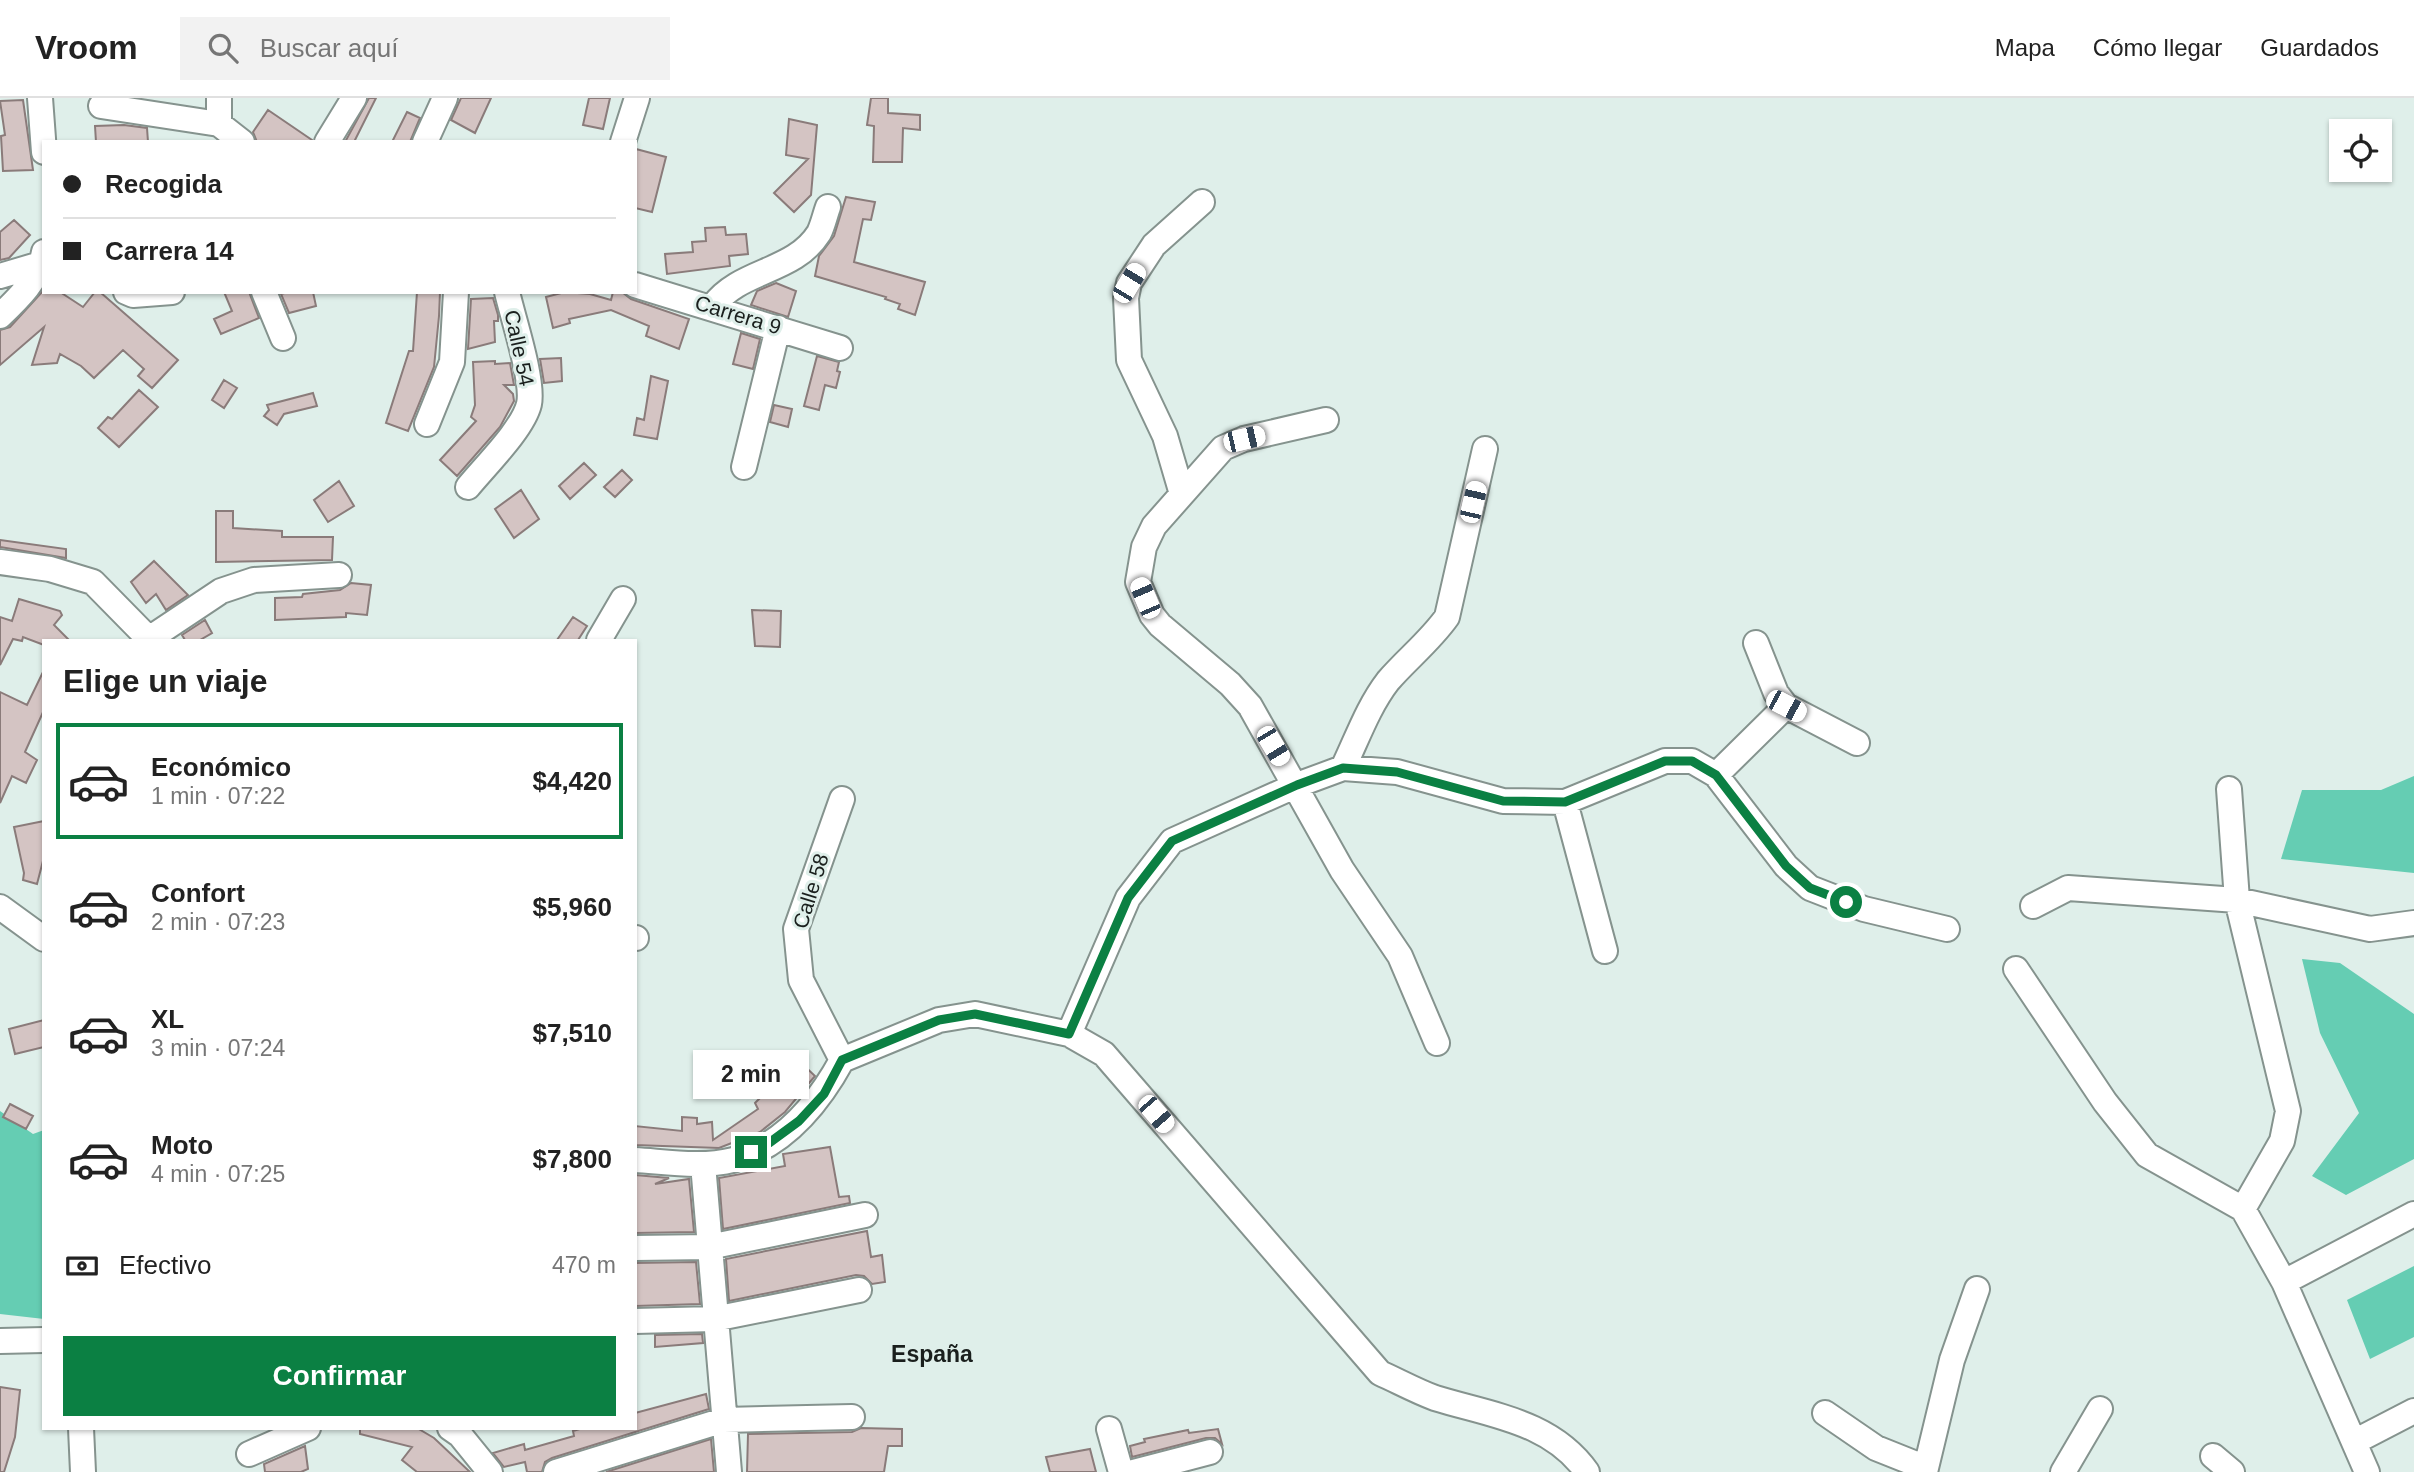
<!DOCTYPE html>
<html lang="es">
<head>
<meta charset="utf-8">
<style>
  body { margin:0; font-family:Helvetica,sans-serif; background:#f2f2f2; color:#222; height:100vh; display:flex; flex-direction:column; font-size:26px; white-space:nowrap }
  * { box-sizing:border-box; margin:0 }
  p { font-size:23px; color:#767676 }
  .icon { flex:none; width:38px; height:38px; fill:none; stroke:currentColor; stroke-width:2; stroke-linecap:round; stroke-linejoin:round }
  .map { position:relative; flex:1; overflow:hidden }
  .drawer { position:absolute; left:42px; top:541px; width:595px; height:791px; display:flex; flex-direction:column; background:#fff; border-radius:0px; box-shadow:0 2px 5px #0004 }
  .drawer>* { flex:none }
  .top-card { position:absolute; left:42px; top:42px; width:595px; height:154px; border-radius:0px; box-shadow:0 2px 5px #0004; display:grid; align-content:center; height:154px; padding:0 21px; background:#fff }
  .controls { position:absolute; left:2329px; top:21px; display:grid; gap:14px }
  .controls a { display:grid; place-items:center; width:63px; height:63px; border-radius:0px; background:#fff; box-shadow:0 2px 5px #0004; font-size:35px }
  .end { position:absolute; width:32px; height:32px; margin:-16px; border:9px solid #0b8043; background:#fff; box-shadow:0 0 0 4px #fff }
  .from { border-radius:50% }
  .bubble { position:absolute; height:49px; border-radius:0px; background:#fff; box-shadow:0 2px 5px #0004; font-size:23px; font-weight:600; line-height:49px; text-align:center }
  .car { position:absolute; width:21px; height:42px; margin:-21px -10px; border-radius:9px; box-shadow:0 0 5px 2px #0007; background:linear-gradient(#fff 24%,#345 0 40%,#fff 0 76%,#345 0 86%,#fff 0) }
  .top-card b { display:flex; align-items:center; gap:24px; height:66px; font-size:26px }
  .top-card b+b { border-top:2px solid #e0e0e0 }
  .top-card i { width:18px; height:18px; background:#222 }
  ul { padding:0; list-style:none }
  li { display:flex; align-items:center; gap:21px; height:116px; margin:0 14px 10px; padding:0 7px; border:4px solid transparent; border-radius:0px }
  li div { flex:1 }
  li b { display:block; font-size:26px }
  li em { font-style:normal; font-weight:600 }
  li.current { border-color:#0b8043 }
  li>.icon { width:63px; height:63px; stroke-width:1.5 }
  h2 { padding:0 21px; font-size:32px; line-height:84px }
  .pay { display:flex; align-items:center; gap:18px; height:77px; padding:0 21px; font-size:26px }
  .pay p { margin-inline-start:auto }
  .action { display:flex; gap:14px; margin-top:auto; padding:14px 21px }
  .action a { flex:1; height:80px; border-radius:0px; background:#0b8043; color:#fff; font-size:28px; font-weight:600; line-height:80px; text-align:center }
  header { display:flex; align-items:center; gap:42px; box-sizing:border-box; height:98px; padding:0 35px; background:#fff; border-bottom:2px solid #e0e0e0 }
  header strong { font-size:33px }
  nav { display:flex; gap:38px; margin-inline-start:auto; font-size:24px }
  .search { width:490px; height:63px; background:#f2f2f2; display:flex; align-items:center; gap:18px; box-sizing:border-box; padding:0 24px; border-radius:0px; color:#767676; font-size:26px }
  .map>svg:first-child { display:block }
  .green { fill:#65cdb3 }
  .building { fill:#d4c4c3; stroke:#8a7b7a; stroke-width:2 }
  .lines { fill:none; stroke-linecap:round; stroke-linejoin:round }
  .minor-casing { stroke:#85938e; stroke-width:28 }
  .minor { stroke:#fff; stroke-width:24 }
  .route { stroke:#0b8043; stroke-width:9 }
  .labels { text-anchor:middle; stroke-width:6; stroke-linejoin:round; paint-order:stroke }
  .street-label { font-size:21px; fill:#1a1f1d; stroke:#dfefea }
  .neighbourhood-label { font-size:23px; font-weight:bold; fill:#1a1f1d; stroke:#dfefea }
</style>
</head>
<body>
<header>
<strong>Vroom</strong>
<div class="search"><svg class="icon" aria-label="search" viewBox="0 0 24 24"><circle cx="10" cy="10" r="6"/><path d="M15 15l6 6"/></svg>Buscar aquí</div>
<nav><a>Mapa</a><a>Cómo llegar</a><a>Guardados</a></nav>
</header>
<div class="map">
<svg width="2414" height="1374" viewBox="0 0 2414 1374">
  <rect width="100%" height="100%" fill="#dfefea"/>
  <path class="green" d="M 2414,678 L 2414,775 L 2281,761 L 2302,692 L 2381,692 Z
    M 2302,861 L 2340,865 L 2414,916 L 2414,1061 L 2346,1097 L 2312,1078 L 2359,1015 L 2320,935 Z
    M 0,1013 L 33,1036 L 44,1032 L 44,1221 L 0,1216 Z
    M 2414,1168 L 2414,1239 L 2370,1261 L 2347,1202 Z"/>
  <path class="building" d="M 369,0 L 376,0 L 354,44 L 345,44 Z
    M 461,0 L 491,0 L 475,35 L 451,22 Z
    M 589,0 L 610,0 L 603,31 L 583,27 Z
    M 871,0 L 888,0 L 888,15 L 920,17 L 920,32 L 903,30 L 902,64 L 873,64 L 874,28 L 867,27 Z
    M 23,2 L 33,72 L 3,73 L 1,38 L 5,37 L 0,3 Z
    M 268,12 L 312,42 L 312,44 L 257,44 L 253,34 Z
    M 407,14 L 420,20 L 410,44 L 392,44 Z
    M 789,21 L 817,27 L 811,97 L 794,114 L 774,95 L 808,61 L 786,57 Z
    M 124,27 L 147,30 L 148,44 L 96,44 L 95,28 Z
    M 636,51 L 666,59 L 652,114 L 635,110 Z
    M 846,99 L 875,104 L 871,122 L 863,121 L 854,164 L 925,184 L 915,217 L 898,211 L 900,206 L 885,201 L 886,199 L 815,178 L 819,158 L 834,138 Z
    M 14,122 L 30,137 L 9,160 L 0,162 L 0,134 Z
    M 725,129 L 726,137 L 746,136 L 748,156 L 729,158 L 730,168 L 667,176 L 665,156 L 693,154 L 692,144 L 706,143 L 705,130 Z
    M 776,185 L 796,193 L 788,219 L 751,207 L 757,193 Z
    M 42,194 L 60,194 L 83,209 L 95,194 L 100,194 L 178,262 L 152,290 L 138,278 L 144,271 L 123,252 L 94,280 L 81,268 L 60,256 L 57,265 L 32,267 L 44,229 L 0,267 L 0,232 L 10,229 Z
    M 224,194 L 249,194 L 259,220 L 221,236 L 214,221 L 232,213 Z
    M 288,194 L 313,194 L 316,208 L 289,215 L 281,196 Z
    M 417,194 L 440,194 L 439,218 L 434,269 L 408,333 L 386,325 L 409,253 L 413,253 Z
    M 565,194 L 590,196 L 611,202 L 613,194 L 622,194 L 631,201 L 689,221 L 679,251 L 646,238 L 649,228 L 611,212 L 569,221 L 570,225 L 553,230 L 546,199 Z
    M 493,200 L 498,217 L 498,223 L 494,223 L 495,244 L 468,251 L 471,201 Z
    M 741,235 L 760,241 L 753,271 L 733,266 Z
    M 817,258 L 839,264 L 837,273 L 840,274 L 836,290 L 825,287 L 819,312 L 804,308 Z
    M 561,260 L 562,283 L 544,285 L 540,261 Z
    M 495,263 L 495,266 L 510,265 L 514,287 L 504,287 L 513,296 L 514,303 L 500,329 L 457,378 L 440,362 L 476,323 L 471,319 L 475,307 L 473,264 Z
    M 651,278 L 668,283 L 657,341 L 634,337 L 637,320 L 644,322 Z
    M 224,282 L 237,290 L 224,310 L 212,302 Z
    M 139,292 L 158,309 L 119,349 L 98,330 L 108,319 L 112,321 Z
    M 313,295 L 317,308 L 284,316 L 277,327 L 264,318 L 269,312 L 267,307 Z
    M 774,307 L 792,311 L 788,329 L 770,324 Z
    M 584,365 L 596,377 L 570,401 L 559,388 Z
    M 622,372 L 632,382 L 615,399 L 604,389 Z
    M 339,383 L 354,408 L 328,424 L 314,402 Z
    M 521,392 L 539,421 L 514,440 L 495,411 Z
    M 216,413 L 233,413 L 233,430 L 282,433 L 282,439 L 333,439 L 332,462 L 216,464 Z
    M 0,442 L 66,451 L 66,460 L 0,449 Z
    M 154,463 L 188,497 L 166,512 L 156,496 L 146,505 L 131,484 Z
    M 351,485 L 371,487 L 367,517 L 346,515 L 346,519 L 275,522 L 275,500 L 302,499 L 303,496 L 340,492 Z
    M 19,501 L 60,513 L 62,517 L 54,527 L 69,542 L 44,542 L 44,547 L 23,539 L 22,543 L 13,541 L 0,567 L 0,519 L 12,523 Z
    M 752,512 L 781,513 L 780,549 L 755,548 Z
    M 573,519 L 587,528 L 578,542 L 557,542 Z
    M 205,522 L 212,535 L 200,542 L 185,542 L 182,537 Z
    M 44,572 L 44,612 L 25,654 L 37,662 L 26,685 L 12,678 L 0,705 L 0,594 L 27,607 Z
    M 44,723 L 44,759 L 37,786 L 23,782 L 24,775 L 14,729 Z
    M 44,922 L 44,949 L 15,956 L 9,931 Z
    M 794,958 L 815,978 L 785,1014 L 760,1034 L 719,1050 L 635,1047 L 635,1028 L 682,1033 L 682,1019 L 697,1020 L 697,1026 L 712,1024 L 713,1042 L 758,1011 L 755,1005 L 773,987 L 765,979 L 781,963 L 785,967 Z
    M 10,1006 L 33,1018 L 26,1031 L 3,1019 Z
    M 830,1049 L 839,1099 L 849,1098 L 850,1105 L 723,1131 L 719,1080 L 785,1068 L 783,1056 Z
    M 635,1077 L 669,1080 L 655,1086 L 689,1081 L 694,1134 L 635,1135 Z
    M 867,1133 L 871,1159 L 882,1157 L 885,1184 L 872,1186 L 864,1178 L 856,1177 L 729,1203 L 726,1161 Z
    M 696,1164 L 700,1206 L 635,1208 L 635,1165 Z
    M 702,1236 L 703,1245 L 655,1249 L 655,1237 Z
    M 0,1289 L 20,1292 L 15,1339 L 4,1374 L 0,1374 Z
    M 706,1296 L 709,1311 L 552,1360 L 545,1364 L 542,1374 L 527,1374 L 525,1364 L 504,1369 L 493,1355 L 524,1346 L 525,1352 L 574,1338 L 573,1333 L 583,1330 L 635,1330 L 635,1315 Z
    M 360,1330 L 417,1330 L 434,1340 L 470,1374 L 417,1374 L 402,1362 L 412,1349 L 360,1336 Z
    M 861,1330 L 902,1331 L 902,1348 L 888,1348 L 884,1374 L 747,1374 L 748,1336 L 852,1334 Z
    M 1218,1331 L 1222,1346 L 1215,1340 L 1206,1340 L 1132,1359 L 1130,1348 L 1145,1344 L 1144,1341 L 1188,1332 L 1189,1335 Z
    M 711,1341 L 714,1374 L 606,1374 Z
    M 305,1348 L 308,1371 L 301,1374 L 265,1374 L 264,1366 Z
    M 1090,1351 L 1096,1374 L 1050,1374 L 1046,1359 Z"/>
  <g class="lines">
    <g class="minor-casing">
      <path id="minor" d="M 40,0 L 44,54
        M 101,8 L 219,26 L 242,44
        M 219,26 L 219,0
        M 327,44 L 354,0
        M 425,44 L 445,0
        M 623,44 L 637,0
        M 0,178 L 44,165
        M 635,187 L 840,250
        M 126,194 L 133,197 L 172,194
        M 264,194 L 283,240
        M 713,208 C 740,171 794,175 819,135 C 823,127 825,117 828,109
        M 0,218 C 19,200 39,181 44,154
        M 1326,322 L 1244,341 L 1223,350 L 1154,428 L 1144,449 L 1138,484 L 1152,517 L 1160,527 L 1230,586 L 1250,608 L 1342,772 L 1400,858 L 1437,945
        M 427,326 L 452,264 L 456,194
        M 744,369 L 778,230
        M 468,389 C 485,368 523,331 529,306 C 534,283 513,220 507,194
        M 1182,396 L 1165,338 L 1129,262 L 1126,200 L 1129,185 L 1154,147 L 1202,104
        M 0,464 L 50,471 L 93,484 L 150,542
        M 149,541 L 221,493 L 254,482 L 339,477
        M 599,542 L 623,501
        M 1756,545 L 1776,595 L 1786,608 L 1857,645
        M 1343,670 C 1357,641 1368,609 1388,583 C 1407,561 1430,543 1447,519 L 1485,351
        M 1716,677 L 1786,608
        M 2229,691 L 2237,802 L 2288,1013 L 2282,1043 L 2243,1111 L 2284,1184 L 2367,1374
        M 1565,704 L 1605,853
        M 2033,808 L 2068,790 L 2237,802 L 2370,831 L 2414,825
        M 0,809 L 44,841
        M 635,840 L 636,840
        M 2016,871 L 2105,1004 L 2147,1057 L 2243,1111
        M 1069,936 L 1128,800 L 1172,743 L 1297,687 L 1343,670 L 1397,674 L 1503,703 L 1565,704 L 1665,663 L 1692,663 L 1716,677 L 1786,768 L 1810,790 L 1864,811 L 1947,831
        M 842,962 L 939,922 L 975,916 L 1069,936 L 1104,956 L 1380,1275 C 1398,1283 1416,1293 1435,1300 C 1490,1317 1551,1323 1587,1374
        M 842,962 L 801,882 L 796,831 L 842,701
        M 635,1062 C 667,1064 702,1070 733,1062 C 783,1048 818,1006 842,962
        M 703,1066 L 729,1374
        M 635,1150 L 709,1149 L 865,1117
        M 2284,1184 L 2414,1116
        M 635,1223 L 714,1221 L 859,1192
        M 0,1243 L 44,1242
        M 1825,1315 L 1876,1350 L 1926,1370
        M 81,1330 L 83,1374
        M 450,1330 L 460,1337 L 490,1374
        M 1109,1331 L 1121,1374
        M 2356,1343 L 2414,1313
        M 249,1356 L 308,1330
        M 2213,1358 L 2232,1374
        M 556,1374 L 724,1322 L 852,1319
        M 1133,1374 L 1210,1354
        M 1925,1374 L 1952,1262 L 1977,1191
        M 2063,1374 L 2100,1311"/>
    </g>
    <use href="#minor" class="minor"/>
  </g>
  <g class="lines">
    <path class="route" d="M 751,1054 L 769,1045 L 799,1023 L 824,996 L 842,962 L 939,922 L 975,916 L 1069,936 L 1128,800 L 1172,743 L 1297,687 L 1343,670 L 1397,674 L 1503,703 L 1565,704 L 1665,663 L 1692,663 L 1716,677 L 1786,768 L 1810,790 L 1846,804"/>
  </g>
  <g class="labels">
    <g class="street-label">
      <text transform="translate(738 217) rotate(17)" y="7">Carrera 9</text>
      <text transform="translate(519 250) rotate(78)" y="7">Calle 54</text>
      <text transform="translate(811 793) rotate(-73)" y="7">Calle 58</text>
    </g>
    <g class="neighbourhood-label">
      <text x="932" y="1264">España</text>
    </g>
  </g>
</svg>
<div class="controls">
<a><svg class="icon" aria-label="locate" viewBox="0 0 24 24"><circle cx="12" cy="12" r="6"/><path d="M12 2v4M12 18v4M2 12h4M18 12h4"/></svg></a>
</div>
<i class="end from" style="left:1846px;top:804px"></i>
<i class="end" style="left:751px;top:1054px"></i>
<div class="bubble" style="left:693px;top:952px;width:116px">2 min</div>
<i class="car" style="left:1129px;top:185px;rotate:31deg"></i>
<i class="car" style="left:1244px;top:341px;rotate:77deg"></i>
<i class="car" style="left:1473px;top:404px;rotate:13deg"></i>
<i class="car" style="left:1145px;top:500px;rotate:337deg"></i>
<i class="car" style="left:1786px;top:608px;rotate:118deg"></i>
<i class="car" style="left:1273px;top:648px;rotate:149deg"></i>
<i class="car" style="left:1156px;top:1016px;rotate:139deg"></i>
<div class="top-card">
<b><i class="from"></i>Recogida</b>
<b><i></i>Carrera 14</b>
</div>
<section class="drawer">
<h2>Elige un viaje</h2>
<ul>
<li class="current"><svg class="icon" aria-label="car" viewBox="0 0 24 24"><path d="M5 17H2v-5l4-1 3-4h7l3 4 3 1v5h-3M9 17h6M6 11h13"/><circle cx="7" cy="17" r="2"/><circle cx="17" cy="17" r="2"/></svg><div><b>Económico</b><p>1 min · 07:22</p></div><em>$4,420</em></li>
<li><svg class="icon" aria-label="car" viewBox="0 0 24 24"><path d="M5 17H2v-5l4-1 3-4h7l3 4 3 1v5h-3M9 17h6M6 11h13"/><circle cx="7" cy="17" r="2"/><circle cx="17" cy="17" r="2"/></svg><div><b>Confort</b><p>2 min · 07:23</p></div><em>$5,960</em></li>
<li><svg class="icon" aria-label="car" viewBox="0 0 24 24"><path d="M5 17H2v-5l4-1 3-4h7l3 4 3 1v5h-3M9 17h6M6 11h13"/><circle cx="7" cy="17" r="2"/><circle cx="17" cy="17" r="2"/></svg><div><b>XL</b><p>3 min · 07:24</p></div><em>$7,510</em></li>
<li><svg class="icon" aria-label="car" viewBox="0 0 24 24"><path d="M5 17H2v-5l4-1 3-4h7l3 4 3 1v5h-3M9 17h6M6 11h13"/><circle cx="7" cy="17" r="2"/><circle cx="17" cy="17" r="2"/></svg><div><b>Moto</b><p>4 min · 07:25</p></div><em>$7,800</em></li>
</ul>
<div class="pay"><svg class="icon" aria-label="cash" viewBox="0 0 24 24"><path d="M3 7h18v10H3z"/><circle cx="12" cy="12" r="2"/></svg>Efectivo<p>470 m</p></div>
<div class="action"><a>Confirmar</a></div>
</section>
</div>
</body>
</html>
